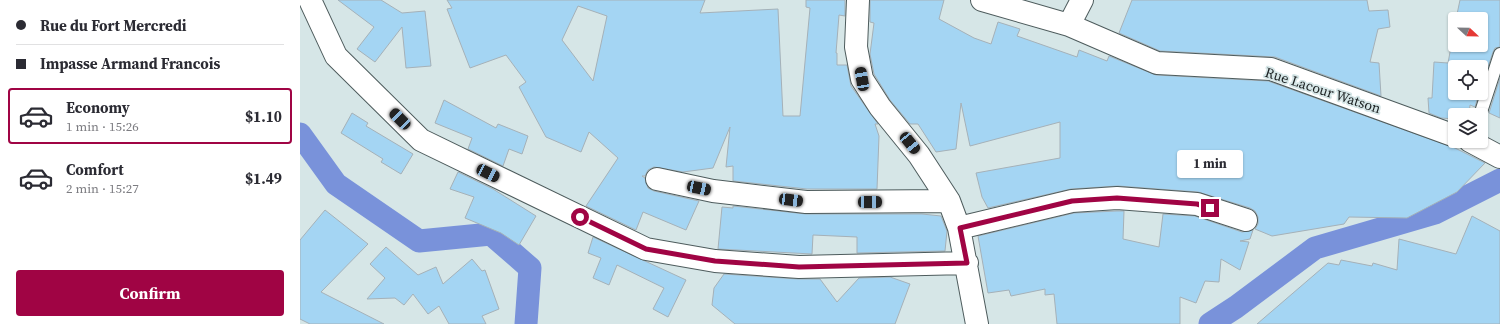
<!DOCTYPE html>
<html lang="en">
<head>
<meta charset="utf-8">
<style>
  body { margin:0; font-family:"Source Serif 4",serif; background:#f2f2f3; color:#2b2b33; height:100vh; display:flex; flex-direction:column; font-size:15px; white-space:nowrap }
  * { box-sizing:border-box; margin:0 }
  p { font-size:13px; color:#7c7c81 }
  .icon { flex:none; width:22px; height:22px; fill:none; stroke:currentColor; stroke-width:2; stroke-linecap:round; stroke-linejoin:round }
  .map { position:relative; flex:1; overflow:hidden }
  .panel { display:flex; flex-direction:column; background:#fff; width:300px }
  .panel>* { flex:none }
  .top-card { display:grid; align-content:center; height:88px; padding:0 16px; background:#fff }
  .needle { width:26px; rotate:112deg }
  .fabs { position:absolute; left:1148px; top:12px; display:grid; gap:8px }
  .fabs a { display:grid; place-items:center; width:40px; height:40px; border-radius:4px; background:#fff; box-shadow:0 1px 3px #0004; font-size:20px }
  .end { position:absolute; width:18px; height:18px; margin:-9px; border:5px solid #a00444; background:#fff; box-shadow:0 0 0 2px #fff }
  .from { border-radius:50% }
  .bubble { position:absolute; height:28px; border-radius:4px; background:#fff; box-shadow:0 1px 3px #0004; font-size:13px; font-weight:700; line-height:28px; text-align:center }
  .car { position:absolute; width:12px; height:24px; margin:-12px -6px; border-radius:5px; box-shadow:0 0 3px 1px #0007; background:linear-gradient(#222 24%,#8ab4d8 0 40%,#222 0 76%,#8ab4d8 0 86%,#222 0) }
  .top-card b { display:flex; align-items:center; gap:14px; height:38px; font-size:15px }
  .top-card b+b { border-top:1px solid #e1e1e2 }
  .top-card i { width:10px; height:10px; background:#2b2b33 }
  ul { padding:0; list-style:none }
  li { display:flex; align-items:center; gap:12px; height:56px; margin:0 8px 6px; padding:0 8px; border:2px solid transparent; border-radius:4px }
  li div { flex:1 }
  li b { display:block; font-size:15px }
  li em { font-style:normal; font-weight:700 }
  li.active { border-color:#a00444 }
  li>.icon { width:36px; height:36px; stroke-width:1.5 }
  .cta { display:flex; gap:8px; margin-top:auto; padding:8px 16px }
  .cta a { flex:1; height:46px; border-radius:4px; background:#a00444; color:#fff; font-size:16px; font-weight:700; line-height:46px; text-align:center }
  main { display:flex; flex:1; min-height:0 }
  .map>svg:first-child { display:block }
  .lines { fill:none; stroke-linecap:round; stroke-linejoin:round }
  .canal { stroke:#7992da; stroke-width:23 }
  .building { fill:#a4d5f3; stroke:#a5b1b8; fill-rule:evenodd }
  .service-casing { stroke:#4e5c5d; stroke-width:14 }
  .minor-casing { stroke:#4e5c5d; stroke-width:24 }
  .service { stroke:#fff; stroke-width:12 }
  .minor { stroke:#fff; stroke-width:22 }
  .route { stroke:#a00444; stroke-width:5 }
  .labels { text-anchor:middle; stroke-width:3.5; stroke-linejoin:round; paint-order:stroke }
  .street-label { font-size:14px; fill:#1a1f20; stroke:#d6e6e7 }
</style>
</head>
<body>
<main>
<section class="panel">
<div class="top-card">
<b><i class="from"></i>Rue du Fort Mercredi</b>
<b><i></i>Impasse Armand Francois</b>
</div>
<ul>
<li class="active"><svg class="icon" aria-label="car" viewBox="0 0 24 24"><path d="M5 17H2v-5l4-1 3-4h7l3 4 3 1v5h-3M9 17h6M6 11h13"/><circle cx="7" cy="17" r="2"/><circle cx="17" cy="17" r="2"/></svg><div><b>Economy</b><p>1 min · 15:26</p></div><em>$1.10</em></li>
<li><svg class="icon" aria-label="car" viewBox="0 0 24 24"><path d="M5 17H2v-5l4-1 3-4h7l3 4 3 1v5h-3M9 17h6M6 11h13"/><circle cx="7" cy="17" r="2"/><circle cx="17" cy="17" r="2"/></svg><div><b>Comfort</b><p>2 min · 15:27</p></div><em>$1.49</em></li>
</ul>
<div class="cta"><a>Confirm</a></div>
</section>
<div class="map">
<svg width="1200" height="324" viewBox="0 0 1200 324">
  <rect width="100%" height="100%" fill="#d6e6e7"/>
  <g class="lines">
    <path class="canal" d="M 0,134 L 36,184 L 119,241 L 191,234 L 230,268 L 226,324
      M 910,324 L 936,307 L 1015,248 L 1135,213 L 1200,180"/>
  </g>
  <path class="building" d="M 38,0 L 81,0 L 102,13 L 125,11 L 131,66 L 106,68 L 102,27 L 75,62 L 57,49 L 74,27 Z
    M 147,0 L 405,0 L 400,13 L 478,9 L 483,116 L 500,116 L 510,8 L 506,7 L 506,0 L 545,0 L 545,16 L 539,15 L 536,53 L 537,53 L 537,65 L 547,65 L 551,86 L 578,124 L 575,124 L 579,136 L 577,189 L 507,189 L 433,181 L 433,166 L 426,167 L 430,127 L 413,168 L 383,172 L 354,167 L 348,170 L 345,176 L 342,176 L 345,178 L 348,188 L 354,191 L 399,201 L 386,230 L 343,212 L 336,230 L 286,206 L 318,158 L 289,132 L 281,152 L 246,137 L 219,87 L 226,82 L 206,55 L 170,68 L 147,9 L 152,8 ZM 278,6 L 307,16 L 293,81 L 262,40 Z
    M 570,0 L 644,0 L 639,19 L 674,38 L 691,44 L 698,22 L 720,29 L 717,36 L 777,57 L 779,50 L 807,61 L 809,56 L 856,75 L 968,81 L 1155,148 L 1185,163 L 1157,192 L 1107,218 L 1049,217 L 1044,224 L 972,236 L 955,229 L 958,224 L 958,217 L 955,211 L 950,208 L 898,192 L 818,186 L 771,189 L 688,208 L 682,197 L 676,173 L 760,158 L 760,122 L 670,146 L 661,103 L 656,149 L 636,152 L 618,124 L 610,124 L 590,100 L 574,74 L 570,54 L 574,23 L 570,22 Z
    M 832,0 L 1067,0 L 1069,11 L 1088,10 L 1090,27 L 1078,29 L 1070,62 L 1079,63 L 1081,96 L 975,57 L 860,51 L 819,33 Z
    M 1160,0 L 1200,0 L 1200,47 L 1195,48 L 1193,52 L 1181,88 L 1181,67 L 1155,67 L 1155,93 L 1179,93 L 1175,107 L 1170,105 L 1169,115 L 1155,115 L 1155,119 L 1141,118 L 1129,113 L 1128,98 L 1132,98 L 1134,62 L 1148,63 L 1155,25 L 1155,45 L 1181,45 L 1181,19 L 1156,19 Z
    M 1200,78 L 1200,118 L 1189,113 Z
    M 144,100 L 196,128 L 198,124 L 228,136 L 222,154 L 209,149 L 203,166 L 168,149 L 172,138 L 135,123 Z
    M 52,113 L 68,123 L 66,126 L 113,154 L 101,174 L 81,162 L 83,159 L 41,133 Z
    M 158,172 L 193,189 L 236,216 L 219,245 L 201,233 L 165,218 L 174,197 L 150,189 Z
    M 433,206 L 506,214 L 622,214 L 641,216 L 647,231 L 645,251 L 557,253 L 557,237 L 513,235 L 512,254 L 418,249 L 422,207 L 433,208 Z
    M 25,210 L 68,244 L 21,292 L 84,324 L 10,324 L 0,319 L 0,240 Z
    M 817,211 L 824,211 L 823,239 L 859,247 L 863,214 L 895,216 L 942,232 L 953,230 L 950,239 L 940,241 L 949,242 L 940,270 L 921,259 L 919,282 L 905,281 L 896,303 L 880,297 L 880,324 L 757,324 L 754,294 L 745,295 L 745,289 L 711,296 L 709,290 L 688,293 L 678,236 L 774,213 Z
    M 1172,216 L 1200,231 L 1200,324 L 957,324 L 1028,263 L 1039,265 L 1041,260 L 1072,266 L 1073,263 L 1097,270 L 1099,239 L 1156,254 Z
    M 293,237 L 386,280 L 368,317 L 353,309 L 364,288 L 317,265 L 309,285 L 293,278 L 301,258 L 288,253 Z
    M 86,247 L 118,275 L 136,267 L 143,284 L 172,259 L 182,271 L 185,270 L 199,309 L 182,316 L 186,324 L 149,324 L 139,306 L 128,314 L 113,294 L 104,305 L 95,298 L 67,299 L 85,278 L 70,264 Z
    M 424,274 L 498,279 L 520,279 L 537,302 L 559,278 L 590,277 L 610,284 L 595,324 L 435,324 L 412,305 L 414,288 Z"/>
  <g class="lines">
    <g class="service-casing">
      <path id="service" d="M 1180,115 L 1200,54"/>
    </g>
    <g class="minor-casing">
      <path id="minor" d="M 10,0 L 36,56 L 121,140 L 346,249 L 415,261 L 499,267 L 667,263
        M 558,0 L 556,47 L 562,79 L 580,107 L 619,155 L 649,201 L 659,228 L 677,324
        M 682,0 L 769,25 L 857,63 L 971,69 L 1155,136
        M 769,25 L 782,0
        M 1170,141 L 1200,157
        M 357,179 L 413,191 L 506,202 L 649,201
        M 659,228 L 772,201 L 817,198 L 897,204 L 946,220"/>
    </g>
    <use href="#service" class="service"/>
    <use href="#minor" class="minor"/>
  </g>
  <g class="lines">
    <path class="route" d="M 280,217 L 346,249 L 415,261 L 499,267 L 667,263 L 660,228 L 772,201 L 817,198 L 897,204 L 910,208"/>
  </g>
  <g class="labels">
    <g class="street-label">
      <text transform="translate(1023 90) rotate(18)" y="5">Rue Lacour Watson</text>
    </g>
  </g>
</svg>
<div class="fabs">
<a><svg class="needle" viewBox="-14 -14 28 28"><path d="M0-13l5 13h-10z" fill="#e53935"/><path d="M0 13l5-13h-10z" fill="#7c7c81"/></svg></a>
<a><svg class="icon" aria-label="locate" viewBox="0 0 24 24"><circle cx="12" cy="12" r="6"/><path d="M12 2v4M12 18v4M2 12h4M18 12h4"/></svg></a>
<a><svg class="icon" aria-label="layers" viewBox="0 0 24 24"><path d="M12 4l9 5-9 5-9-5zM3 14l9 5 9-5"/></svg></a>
</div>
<i class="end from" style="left:280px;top:217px"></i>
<i class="end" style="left:910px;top:208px"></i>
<div class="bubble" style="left:877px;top:150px;width:66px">1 min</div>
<i class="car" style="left:562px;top:79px;rotate:350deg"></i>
<i class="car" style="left:100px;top:119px;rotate:315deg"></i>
<i class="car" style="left:610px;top:143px;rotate:141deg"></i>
<i class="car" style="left:188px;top:173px;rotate:116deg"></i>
<i class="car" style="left:399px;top:188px;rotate:102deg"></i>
<i class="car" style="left:491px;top:200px;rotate:97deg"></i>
<i class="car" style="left:570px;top:202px;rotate:90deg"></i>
</div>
</main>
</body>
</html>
